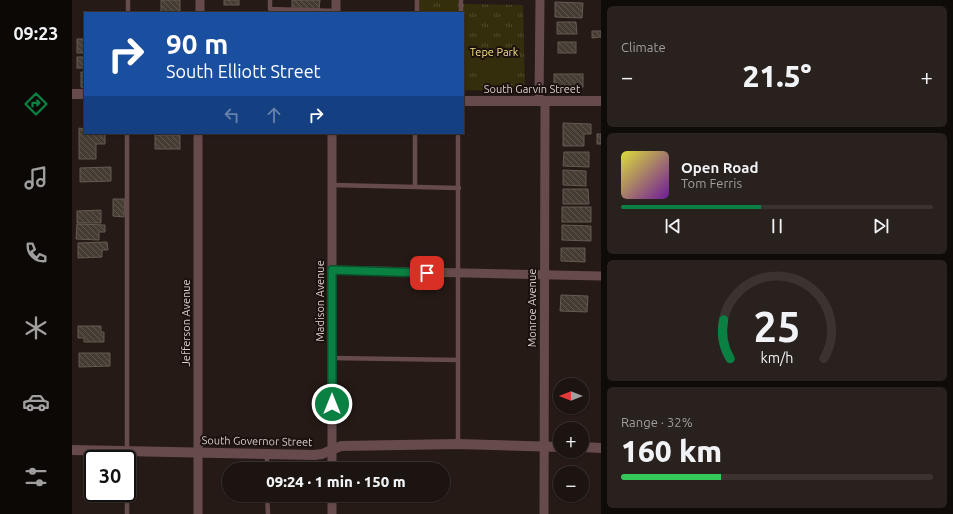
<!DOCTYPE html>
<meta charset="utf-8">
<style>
:root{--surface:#1c1410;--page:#29211e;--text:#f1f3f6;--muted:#a09e9f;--line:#3a3330;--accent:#0b8043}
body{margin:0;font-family:Ubuntu,sans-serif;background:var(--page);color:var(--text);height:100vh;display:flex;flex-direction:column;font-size:15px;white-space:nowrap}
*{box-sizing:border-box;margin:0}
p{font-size:13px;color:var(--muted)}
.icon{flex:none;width:22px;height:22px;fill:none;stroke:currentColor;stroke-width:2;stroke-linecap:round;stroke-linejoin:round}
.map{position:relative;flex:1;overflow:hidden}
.side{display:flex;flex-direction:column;gap:6px;padding:6px;background:#0f0b09;width:352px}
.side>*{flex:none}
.guide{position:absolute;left:12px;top:12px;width:380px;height:122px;border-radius:0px;box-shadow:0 1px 3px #0004,0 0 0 1px var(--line);background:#1a4fa0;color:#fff;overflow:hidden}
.needle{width:26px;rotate:270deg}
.tools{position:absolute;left:481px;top:378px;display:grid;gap:8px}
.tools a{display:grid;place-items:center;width:36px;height:36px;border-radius:50%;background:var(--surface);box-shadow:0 1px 3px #0004,0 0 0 1px var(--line);font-size:20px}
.speed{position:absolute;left:12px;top:450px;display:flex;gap:8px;font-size:20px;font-weight:700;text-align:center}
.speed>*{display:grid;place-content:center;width:52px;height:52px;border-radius:50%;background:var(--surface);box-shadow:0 1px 3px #0004,0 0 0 1px var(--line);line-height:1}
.speed .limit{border:2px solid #111;border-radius:6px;background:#fff;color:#111}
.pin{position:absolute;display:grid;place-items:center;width:34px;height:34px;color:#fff;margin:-17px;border-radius:8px;box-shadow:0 2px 6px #0006}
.me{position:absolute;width:44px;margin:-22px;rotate:0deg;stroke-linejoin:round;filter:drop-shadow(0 0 3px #0008)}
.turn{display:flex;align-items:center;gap:14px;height:84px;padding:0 16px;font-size:18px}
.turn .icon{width:52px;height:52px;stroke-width:2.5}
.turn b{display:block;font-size:28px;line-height:34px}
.lanes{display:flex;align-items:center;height:38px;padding:0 16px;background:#0003;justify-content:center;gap:20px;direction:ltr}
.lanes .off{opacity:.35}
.big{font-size:30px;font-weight:800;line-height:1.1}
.side .tile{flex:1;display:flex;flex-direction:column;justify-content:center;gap:6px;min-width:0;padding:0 14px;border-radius:6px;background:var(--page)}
.side .dial{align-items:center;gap:0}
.dial svg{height:104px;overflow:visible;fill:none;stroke:var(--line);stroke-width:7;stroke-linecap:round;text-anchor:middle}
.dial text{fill:var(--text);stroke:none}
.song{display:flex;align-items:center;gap:12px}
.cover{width:48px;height:48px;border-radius:6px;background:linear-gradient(135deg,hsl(60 70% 55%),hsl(280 70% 35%))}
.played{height:4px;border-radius:2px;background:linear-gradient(90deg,var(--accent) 45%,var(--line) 45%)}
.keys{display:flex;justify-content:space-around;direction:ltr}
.heat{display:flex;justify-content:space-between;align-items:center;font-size:22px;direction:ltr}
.charge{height:6px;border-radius:3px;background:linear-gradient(90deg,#34c759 32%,var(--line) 0)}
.trip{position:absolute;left:150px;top:462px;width:228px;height:40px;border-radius:20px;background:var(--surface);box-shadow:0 1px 3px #0004,0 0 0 1px var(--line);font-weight:800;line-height:40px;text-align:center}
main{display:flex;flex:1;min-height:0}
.menu{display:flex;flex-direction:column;width:72px;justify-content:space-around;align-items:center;background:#0b0806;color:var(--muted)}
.menu .icon{width:28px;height:28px}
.menu .current{color:var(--accent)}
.menu b{font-size:18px;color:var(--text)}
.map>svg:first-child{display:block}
.park{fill:url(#park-tufts)}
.garden{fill:#352e0c}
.building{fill:url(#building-back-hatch);stroke:#645b52}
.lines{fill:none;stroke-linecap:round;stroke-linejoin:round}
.service{stroke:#674a4c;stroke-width:4.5}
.minor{stroke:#674a4c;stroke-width:9}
.tertiary{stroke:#674a4c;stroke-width:10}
.route-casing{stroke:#07532c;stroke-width:10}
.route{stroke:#0b8043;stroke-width:7}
.labels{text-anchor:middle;stroke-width:4;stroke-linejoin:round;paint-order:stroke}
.park-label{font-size:11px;fill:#f5e081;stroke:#1b110d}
.street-label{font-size:11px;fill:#d8d0cd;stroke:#1b110d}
</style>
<main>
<nav class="menu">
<b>09:23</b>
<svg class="icon current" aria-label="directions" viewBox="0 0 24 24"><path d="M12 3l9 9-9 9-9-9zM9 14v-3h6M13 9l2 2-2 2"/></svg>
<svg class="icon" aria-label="music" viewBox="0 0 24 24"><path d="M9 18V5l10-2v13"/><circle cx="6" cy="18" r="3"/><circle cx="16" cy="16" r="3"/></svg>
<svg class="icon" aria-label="phone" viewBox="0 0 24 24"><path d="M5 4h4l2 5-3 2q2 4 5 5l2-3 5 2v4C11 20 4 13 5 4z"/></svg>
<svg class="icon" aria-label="climate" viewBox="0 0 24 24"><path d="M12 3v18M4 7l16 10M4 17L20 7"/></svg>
<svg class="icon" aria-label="car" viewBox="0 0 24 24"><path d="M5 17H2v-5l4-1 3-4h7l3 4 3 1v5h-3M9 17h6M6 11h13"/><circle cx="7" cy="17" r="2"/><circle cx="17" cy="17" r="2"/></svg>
<svg class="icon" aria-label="filters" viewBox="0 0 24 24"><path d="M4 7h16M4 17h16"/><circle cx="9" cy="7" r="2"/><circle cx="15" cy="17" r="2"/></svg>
</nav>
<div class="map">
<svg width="529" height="514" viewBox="0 0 529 514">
<defs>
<pattern id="park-tufts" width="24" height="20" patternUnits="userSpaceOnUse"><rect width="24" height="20" fill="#352e0c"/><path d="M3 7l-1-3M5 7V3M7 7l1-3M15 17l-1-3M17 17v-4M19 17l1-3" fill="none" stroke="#524b2e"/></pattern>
<pattern id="building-back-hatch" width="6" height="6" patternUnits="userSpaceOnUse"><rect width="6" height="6" fill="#453d34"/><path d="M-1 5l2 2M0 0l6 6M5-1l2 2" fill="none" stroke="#5f5850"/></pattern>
</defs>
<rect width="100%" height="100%" fill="#251a16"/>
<!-- park -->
<path class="park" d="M345 0H388V4L451 5 453 91 391 90V13H345Z"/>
<!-- garden -->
<path class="garden" d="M404 59 444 60V82L405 83Z"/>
<!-- building -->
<g class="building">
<rect x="89" y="0" width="19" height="13"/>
<rect x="152" y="0" width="15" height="5"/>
<path d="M220 0H248L247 9H220Z"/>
<path d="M483 2 511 3 510 18 483 17Z"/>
<path d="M485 22H504L505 34H485Z"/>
<path d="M520 31H529V37L520 38Z"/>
<rect x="5" y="39" width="8" height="14"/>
<rect x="486" y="42" width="18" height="11"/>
<rect x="5" y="57" width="8" height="11"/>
<path d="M9 72H13V88L9 87Z"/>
<rect x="482" y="74" width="29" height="13"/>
<path d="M491 123 519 124V134H512V146H491Z"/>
<path d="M7 128 13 129V133H33V144H24V159H7Z"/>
<rect x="525" y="134" width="4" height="10"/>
<rect x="83" y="135" width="25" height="14"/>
<path d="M492 152H517V167L491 166Z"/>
<path d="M39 167V181L8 182V168Z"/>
<path d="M491 170 514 171V186L491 185Z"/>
<path d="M491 189H516L517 204H491Z"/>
<path d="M41 199H53L52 217 41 216Z"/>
<rect x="490" y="207" width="29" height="15"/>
<path d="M29 210V223H5V211Z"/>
<path d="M5 224 33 225V232H27V240L4 239Z"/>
<path d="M490 225 519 226V241L490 240Z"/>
<path d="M35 242 36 250H30V257L6 258V243Z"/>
<path d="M489 248H513V262L489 261Z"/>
<path d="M489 295 516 296 515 312 488 311Z"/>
<path d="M6 326H29V332H32V342H12V338H6Z"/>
<path d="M7 353H38V366L7 367Z"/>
</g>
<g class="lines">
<!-- service -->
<g class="service">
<path d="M198 0V9L264 11"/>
<path d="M389 0V13"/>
<path d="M56 13V0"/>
<path d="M345 13V0"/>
<path d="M386 133V444"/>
<path d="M260 185 387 188"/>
<path d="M343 186V133"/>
<path d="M260 358 386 360"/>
<path d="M195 455V469"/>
<path d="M55 468V133"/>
<path d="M195 495 196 514"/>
<path d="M55 514V493"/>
</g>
<!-- minor -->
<g class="minor">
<path d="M128 13V0"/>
<path d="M264 13V0"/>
<path d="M467 101 468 0"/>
<path d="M260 270 529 276"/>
<path d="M260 469V133"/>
<path d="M260 495V514"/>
<path d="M126 514V133"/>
<path d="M472 514 473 101"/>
</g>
<!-- tertiary -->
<g class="tertiary">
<path d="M0 94H13"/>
<path d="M391 101H529"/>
<path d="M510 447 529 448"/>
<path d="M0 450 242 455 250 454 269 446 386 444 488 447"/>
</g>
</g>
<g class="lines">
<defs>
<path id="route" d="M260 404V270L355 273"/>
</defs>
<!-- route casing -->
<use href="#route" class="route-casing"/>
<!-- route -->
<use href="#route" class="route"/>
</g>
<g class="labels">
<!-- park labels -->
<g class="park-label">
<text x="422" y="56">Tepe Park</text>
</g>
<!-- street labels -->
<g class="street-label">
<text x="460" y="93">South Garvin Street</text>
<text transform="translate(248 301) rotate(-90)" y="4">Madison Avenue</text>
<text transform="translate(460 308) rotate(-90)" y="4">Monroe Avenue</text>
<text transform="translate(114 323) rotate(-90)" y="4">Jefferson Avenue</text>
<text transform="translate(185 441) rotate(1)" y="4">South Governor Street</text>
</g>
</g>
</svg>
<div class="tools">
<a><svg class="needle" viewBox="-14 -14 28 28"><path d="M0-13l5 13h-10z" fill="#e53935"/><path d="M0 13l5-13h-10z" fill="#a09e9f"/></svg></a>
<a>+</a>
<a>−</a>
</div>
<div class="speed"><div class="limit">30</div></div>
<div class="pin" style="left:355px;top:273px;background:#d93025"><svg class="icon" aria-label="arrive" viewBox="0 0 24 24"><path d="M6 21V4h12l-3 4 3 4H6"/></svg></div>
<svg class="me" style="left:260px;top:404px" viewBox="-20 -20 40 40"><circle r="17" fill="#0b8043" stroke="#fff" stroke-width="3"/><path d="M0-11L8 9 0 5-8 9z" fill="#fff"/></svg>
<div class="trip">09:24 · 1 min · 150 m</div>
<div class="guide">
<div class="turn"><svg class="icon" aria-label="right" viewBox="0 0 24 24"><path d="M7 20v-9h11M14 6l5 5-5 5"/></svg><div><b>90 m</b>South Elliott Street</div></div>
<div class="lanes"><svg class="icon off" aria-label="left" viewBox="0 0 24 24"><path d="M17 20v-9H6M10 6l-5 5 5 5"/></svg><svg class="icon off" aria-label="ahead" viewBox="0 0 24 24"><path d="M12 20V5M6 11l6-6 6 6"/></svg><svg class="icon" aria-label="right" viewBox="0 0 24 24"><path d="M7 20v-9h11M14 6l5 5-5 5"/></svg></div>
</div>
</div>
<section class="side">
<div class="tile"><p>Climate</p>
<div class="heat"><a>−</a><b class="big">21.5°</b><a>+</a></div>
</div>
<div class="tile">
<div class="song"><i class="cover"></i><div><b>Open Road</b><p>Tom Ferris</p></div></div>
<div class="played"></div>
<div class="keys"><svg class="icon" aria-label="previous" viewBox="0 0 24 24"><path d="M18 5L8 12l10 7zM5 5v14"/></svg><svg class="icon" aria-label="pause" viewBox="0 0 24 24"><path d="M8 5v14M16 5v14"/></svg><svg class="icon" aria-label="next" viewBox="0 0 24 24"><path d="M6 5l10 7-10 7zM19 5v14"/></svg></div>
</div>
<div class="tile dial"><svg viewBox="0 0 100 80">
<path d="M14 69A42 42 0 1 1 86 69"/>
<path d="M14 69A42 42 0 0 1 9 39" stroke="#0b8043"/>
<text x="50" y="56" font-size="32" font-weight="700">25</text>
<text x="50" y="72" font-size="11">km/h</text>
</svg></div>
<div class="tile"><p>Range · 32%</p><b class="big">160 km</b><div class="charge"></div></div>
</section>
</main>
